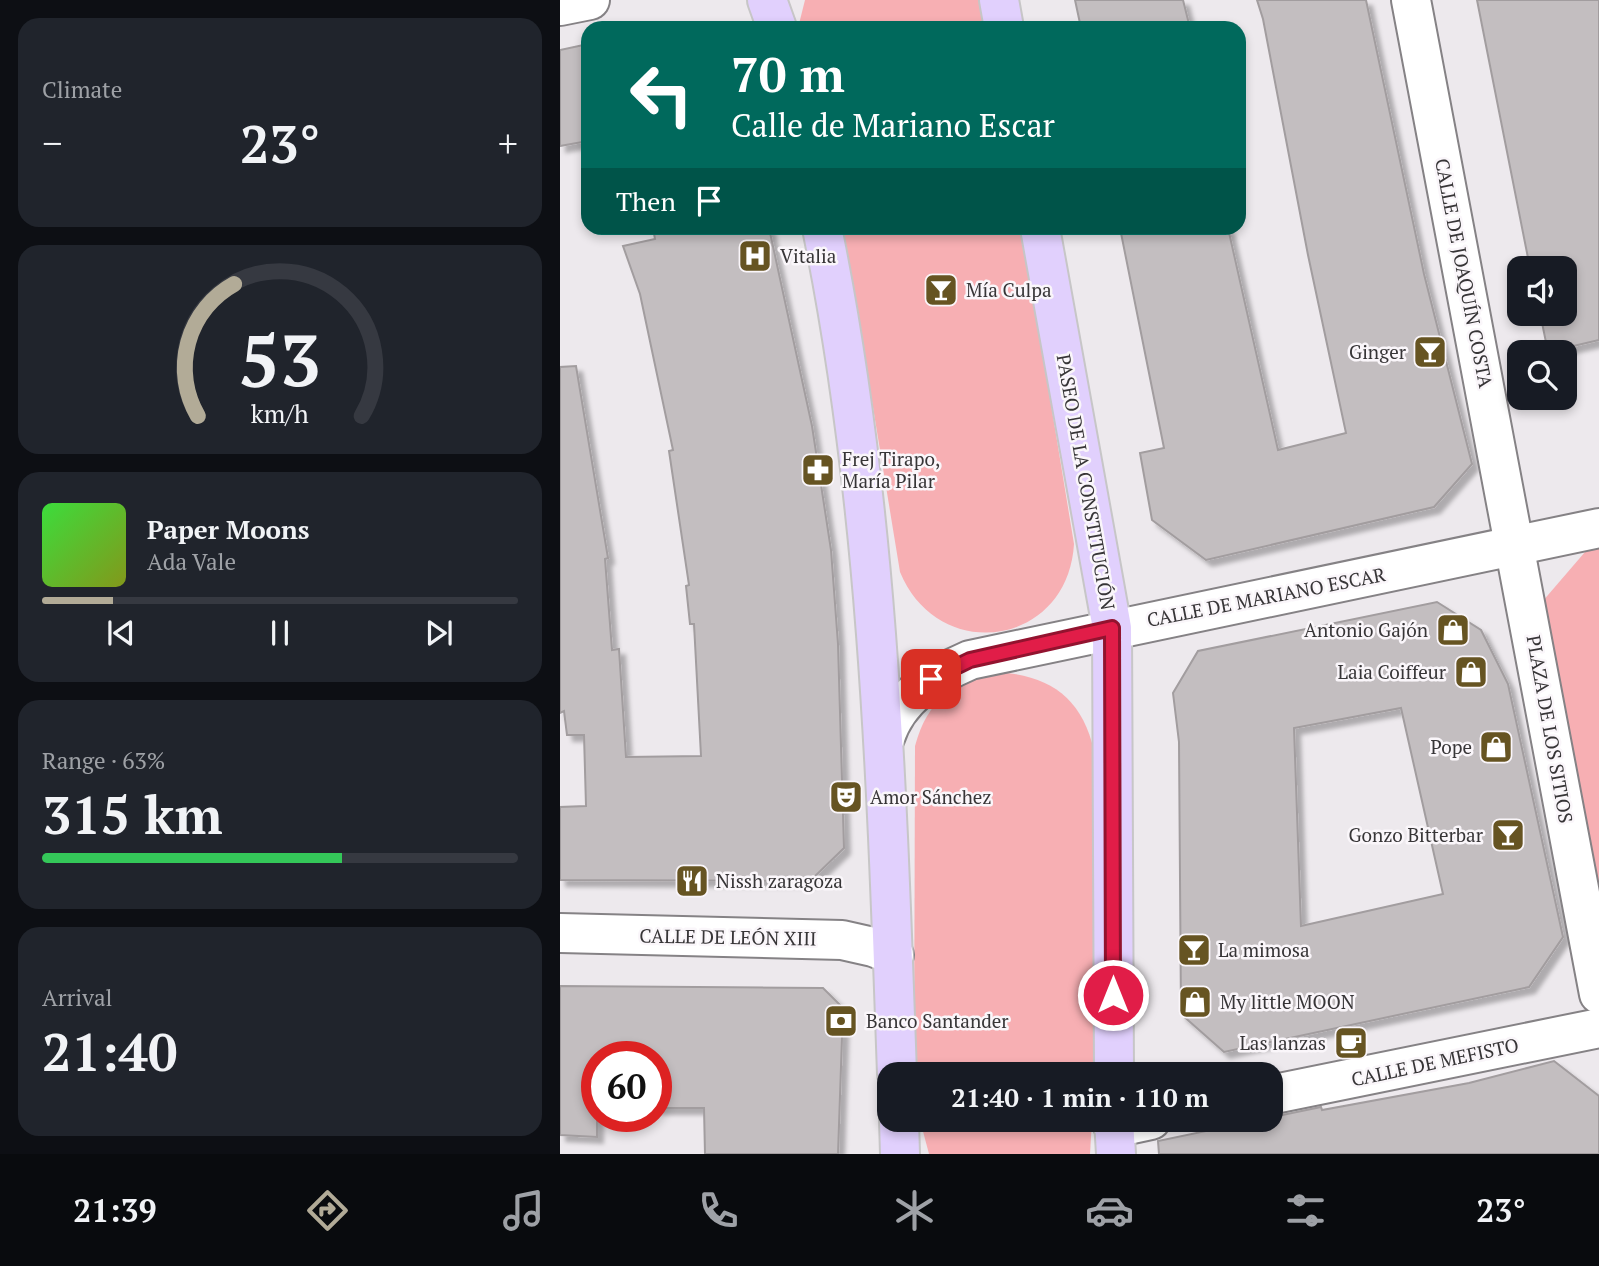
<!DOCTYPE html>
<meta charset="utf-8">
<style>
:root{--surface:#171b24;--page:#20242c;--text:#f1f3f6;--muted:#9ea1a6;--line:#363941;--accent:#b2ab97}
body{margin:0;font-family:"PT Serif",serif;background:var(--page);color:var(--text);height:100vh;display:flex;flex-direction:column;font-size:26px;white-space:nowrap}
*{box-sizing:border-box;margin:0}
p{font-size:23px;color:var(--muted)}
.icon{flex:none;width:38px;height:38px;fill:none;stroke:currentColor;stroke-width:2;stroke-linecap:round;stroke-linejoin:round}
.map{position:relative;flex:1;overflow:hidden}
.side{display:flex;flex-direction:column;gap:18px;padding:18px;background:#0d0f14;width:560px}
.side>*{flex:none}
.banner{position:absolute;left:21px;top:21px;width:665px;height:214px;border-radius:21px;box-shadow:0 4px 10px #0003;background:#00695c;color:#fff;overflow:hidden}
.tools{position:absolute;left:947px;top:256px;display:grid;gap:14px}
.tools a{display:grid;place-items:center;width:70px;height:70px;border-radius:14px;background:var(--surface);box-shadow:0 4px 10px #0003;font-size:35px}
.speed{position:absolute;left:21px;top:1041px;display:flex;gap:14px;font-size:35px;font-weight:700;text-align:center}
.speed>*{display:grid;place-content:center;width:91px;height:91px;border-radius:50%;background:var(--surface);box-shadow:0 4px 10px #0003;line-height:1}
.speed .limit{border:10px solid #d22;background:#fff;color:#111}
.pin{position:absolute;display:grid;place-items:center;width:60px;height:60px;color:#fff;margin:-30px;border-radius:14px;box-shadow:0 4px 10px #0006}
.me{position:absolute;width:77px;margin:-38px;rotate:0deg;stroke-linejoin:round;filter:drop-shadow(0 0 5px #0008)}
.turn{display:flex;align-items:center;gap:24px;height:147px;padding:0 35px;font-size:32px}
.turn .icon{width:91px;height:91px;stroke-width:2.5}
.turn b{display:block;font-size:49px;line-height:60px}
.then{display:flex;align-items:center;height:66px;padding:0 35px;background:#0003;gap:14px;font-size:26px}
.big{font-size:52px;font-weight:800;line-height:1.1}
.side .widget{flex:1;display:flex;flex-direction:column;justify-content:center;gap:10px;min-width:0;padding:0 24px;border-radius:21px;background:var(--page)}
.side .dial{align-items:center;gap:0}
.dial svg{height:182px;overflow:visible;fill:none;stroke:var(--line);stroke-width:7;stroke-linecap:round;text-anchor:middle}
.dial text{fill:var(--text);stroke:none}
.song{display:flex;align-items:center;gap:21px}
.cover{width:84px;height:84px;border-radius:10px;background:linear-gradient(135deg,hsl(120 70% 55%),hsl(70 70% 35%))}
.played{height:7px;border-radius:4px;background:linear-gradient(90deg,var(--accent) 15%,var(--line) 15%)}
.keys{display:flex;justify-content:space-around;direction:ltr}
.heat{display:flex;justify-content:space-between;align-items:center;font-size:38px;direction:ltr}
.charge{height:10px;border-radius:5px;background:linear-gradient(90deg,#34c759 63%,var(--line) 0)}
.trip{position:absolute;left:317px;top:1062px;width:406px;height:70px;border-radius:21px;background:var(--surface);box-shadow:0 4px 10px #0003;font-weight:800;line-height:70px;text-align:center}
.tabs{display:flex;height:112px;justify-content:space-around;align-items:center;background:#090b0e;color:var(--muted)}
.tabs .icon{width:49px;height:49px}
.tabs .current{color:var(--accent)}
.tabs b{font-size:32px;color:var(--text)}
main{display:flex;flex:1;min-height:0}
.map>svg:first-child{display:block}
.green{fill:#f7afb3}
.building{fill:#c3bec0;stroke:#a29d9f;stroke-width:2;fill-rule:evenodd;filter:url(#shadow)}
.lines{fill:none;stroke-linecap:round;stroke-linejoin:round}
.street-casing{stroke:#858285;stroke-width:42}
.primary-casing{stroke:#c7c6c7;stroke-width:42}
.street{stroke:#fff;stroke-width:38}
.primary{stroke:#e1d0fd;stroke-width:38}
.route-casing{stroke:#92132f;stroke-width:18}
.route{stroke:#e11d48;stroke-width:12}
.labels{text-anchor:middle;stroke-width:5;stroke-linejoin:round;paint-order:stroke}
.poi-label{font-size:19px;fill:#373537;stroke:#faf6fa;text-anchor:start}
.street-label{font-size:19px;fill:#373537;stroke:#faf6fa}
</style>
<main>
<section class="side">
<div class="widget"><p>Climate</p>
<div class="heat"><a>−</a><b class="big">23°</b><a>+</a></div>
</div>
<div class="widget dial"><svg viewBox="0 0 100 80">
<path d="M14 69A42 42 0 1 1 86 69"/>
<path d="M14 69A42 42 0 0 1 30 11" stroke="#b2ab97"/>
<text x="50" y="56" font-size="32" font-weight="700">53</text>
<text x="50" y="72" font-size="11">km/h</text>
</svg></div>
<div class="widget">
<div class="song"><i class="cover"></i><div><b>Paper Moons</b><p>Ada Vale</p></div></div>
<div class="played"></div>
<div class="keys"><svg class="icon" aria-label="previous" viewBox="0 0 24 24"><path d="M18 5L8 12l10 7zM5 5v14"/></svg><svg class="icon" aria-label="pause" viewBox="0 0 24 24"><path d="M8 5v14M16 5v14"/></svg><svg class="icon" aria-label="next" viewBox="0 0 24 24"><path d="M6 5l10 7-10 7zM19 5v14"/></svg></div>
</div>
<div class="widget"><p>Range · 63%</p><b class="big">315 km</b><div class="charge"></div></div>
<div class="widget"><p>Arrival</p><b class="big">21:40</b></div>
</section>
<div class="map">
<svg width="1039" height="1154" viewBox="0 0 1039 1154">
<defs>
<filter id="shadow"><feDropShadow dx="6" dy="6" stdDeviation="2" flood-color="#0004"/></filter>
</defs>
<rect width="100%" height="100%" fill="#ede9ed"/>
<!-- green -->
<g class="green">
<path d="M245 0H424L428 28H238Z"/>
<path d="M277 228H462L514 544C508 646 379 666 340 572L311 395Z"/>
<path d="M1039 547V907L982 602 1025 552Z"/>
<path d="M436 672C489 675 522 697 534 751L533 1074H354L355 746C368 699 391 685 436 672Z"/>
<path d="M360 1120H532L530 1154H369Z"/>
</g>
<!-- building -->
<g class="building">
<path d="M515 0H623L630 28H521Z"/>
<path d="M697 0H806L864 274 912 464 874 507 646 560 592 520 580 453 604 448 560 228H668L718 450 786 433 748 255 703 19Z"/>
<path d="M917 0H1039V340L988 352 980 313H1004V268H970Z"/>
<path d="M28 44V141L0 146V50Z"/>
<path d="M93 228H209L252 426 271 550 278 644 284 848 250 881 0 880V807L26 806 24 735H7L4 711 0 713V367L16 366 48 558 45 559 52 650 59 649 66 757 141 756 134 624H130L126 586 129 585 109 451 113 450 80 294 63 246 95 239Z"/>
<path d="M877 602 921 630 948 684 1003 937 969 987 664 1052 621 1014 619 742 613 693 638 651ZM841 708 883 894 741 926 734 728Z"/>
<path d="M0 986 263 988 283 1008 278 1154H145L144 1108H96V1057H37V1137L0 1135Z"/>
<path d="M994 1061 1039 1096V1154H599L598 1141 761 1107 762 1110 909 1083Z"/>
</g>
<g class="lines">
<defs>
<g id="street">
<path d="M851 0 1039 994"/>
<path d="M0 6 30 0"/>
<path d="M325 738C338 697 373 676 410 660L1039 528"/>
<path d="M0 933 282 940 313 947 334 955"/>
<path d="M710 1095 1039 1028"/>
<path d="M554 1128 591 1120"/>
</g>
<g id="primary">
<path d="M207 0 217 28"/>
<path d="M439 0 444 28"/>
<path d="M262 228C319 506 327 791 337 1074"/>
<path d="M480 228 552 628 554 1074"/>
<path d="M339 1120 340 1154"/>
<path d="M554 1120 556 1154"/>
</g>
</defs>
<!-- street casing -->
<use href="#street" class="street-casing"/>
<!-- primary casing -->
<use href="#primary" class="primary-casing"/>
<!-- street -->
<use href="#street" class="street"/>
<!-- primary -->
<use href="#primary" class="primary"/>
</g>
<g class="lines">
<defs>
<path id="route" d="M371 679 410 660 552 628 553 995"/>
</defs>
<!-- route casing -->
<use href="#route" class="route-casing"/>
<!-- route -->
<use href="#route" class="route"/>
</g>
<!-- icons -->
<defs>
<symbol id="hospital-square" viewBox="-11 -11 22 22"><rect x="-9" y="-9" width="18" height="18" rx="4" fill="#665422" stroke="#faf6fa"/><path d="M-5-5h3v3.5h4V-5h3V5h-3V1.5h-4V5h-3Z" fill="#fff"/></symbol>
<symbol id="bar-square" viewBox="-11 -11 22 22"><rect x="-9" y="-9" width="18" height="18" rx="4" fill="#665422" stroke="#faf6fa"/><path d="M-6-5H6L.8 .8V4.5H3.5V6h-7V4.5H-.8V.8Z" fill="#fff"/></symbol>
<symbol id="pharmacy-square" viewBox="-11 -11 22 22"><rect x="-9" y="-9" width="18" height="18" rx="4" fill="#665422" stroke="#faf6fa"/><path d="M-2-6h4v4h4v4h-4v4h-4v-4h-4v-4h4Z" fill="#fff"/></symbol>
<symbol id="shop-square" viewBox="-11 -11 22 22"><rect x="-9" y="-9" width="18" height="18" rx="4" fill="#665422" stroke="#faf6fa"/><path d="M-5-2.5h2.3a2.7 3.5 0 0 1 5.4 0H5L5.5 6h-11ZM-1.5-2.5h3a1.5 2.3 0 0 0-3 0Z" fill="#fff"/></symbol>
<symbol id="theatre-square" viewBox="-11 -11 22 22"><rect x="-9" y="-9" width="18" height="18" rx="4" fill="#665422" stroke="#faf6fa"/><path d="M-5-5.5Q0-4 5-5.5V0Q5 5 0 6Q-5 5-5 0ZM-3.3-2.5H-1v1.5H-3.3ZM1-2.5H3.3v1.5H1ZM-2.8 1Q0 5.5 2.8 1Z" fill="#fff"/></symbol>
<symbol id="restaurant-square" viewBox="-11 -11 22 22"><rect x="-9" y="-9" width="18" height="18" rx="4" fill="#665422" stroke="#faf6fa"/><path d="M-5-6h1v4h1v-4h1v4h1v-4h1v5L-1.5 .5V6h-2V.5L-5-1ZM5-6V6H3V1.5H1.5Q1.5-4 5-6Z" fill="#fff"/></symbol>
<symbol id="bank-square" viewBox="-11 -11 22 22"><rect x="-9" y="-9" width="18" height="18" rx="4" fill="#665422" stroke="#faf6fa"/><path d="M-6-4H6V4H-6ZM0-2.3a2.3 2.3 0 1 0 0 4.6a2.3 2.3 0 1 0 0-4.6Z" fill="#fff"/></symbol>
<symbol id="cafe-square" viewBox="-11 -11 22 22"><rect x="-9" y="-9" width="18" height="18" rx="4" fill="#665422" stroke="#faf6fa"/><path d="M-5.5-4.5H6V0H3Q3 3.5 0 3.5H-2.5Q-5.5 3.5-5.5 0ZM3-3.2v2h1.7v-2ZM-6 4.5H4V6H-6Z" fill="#fff"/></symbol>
</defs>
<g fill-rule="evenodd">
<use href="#hospital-square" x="176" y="237" width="38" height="38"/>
<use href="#bar-square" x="362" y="271" width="38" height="38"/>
<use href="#bar-square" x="851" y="333" width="38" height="38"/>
<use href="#pharmacy-square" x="239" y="451" width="38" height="38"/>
<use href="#shop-square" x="874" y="611" width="38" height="38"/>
<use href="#shop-square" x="892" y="653" width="38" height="38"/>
<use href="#shop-square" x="917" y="728" width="38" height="38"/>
<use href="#theatre-square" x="267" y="778" width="38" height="38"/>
<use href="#bar-square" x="929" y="816" width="38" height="38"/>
<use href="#restaurant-square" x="113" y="862" width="38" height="38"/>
<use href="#bar-square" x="615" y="931" width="38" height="38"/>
<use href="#shop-square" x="616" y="983" width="38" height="38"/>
<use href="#bank-square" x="262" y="1002" width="38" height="38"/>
<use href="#cafe-square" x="772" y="1024" width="38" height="38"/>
</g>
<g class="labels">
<!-- poi labels -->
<g class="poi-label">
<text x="220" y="263">Vitalia</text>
<text x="406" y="297">Mía Culpa</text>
<text x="846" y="359" text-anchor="end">Ginger</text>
<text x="282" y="466">Frej Tirapo,<tspan x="282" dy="22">María Pilar</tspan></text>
<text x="868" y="637" text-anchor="end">Antonio Gajón</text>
<text x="886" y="679" text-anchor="end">Laia Coiffeur</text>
<text x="912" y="754" text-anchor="end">Pope</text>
<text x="310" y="804">Amor Sánchez</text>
<text x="923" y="842" text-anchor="end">Gonzo Bitterbar</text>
<text x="156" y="888">Nissh zaragoza</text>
<text x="658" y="957">La mimosa</text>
<text x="660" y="1009">My little MOON</text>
<text x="306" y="1028">Banco Santander</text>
<text x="766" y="1050" text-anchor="end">Las lanzas</text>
</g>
<!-- street labels -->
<g class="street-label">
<text transform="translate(904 273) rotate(79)" y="7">CALLE DE JOAQUÍN COSTA</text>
<text transform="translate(526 482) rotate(80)" y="7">PASEO DE LA CONSTITUCIÓN</text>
<text transform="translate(706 597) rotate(-11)" y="7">CALLE DE MARIANO ESCAR</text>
<text transform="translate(990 729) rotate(80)" y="7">PLAZA DE LOS SITIOS</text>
<text transform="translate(168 937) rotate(1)" y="7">CALLE DE LEÓN XIII</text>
<text transform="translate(875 1062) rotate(-12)" y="7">CALLE DE MEFISTO</text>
</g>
</g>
</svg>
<div class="tools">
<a><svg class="icon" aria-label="sound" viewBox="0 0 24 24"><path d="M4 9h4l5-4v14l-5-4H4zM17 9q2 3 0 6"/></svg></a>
<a><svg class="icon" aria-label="search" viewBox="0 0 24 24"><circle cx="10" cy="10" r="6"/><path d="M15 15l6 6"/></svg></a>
</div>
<div class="speed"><div class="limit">60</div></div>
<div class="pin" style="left:371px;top:679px;background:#d93025"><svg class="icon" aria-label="arrive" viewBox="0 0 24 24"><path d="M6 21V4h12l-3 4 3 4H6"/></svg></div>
<svg class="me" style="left:553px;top:995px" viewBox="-20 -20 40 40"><circle r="17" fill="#e11d48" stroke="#fff" stroke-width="3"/><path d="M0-11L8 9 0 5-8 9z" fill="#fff"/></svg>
<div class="trip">21:40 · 1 min · 110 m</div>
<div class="banner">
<div class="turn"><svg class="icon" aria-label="left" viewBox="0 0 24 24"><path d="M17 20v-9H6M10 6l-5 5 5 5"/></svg><div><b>70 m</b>Calle de Mariano Escar</div></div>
<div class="then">Then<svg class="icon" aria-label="arrive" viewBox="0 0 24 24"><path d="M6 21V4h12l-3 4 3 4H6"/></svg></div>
</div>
</div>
</main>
<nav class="tabs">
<b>21:39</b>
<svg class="icon current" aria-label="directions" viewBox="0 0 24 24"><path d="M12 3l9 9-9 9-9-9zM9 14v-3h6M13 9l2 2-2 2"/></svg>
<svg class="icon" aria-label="music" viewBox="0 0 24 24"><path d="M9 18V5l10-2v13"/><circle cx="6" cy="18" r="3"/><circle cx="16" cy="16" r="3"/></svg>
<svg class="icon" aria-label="phone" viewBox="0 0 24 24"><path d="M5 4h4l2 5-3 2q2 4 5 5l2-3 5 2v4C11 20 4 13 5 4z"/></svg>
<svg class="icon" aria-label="climate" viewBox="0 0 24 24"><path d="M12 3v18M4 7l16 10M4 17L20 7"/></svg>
<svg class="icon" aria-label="car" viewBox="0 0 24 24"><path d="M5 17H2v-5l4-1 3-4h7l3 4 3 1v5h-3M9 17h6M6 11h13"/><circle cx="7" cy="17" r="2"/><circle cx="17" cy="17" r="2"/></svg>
<svg class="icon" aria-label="filters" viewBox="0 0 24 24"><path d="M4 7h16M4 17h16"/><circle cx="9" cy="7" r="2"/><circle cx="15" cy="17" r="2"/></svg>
<b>23°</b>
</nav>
